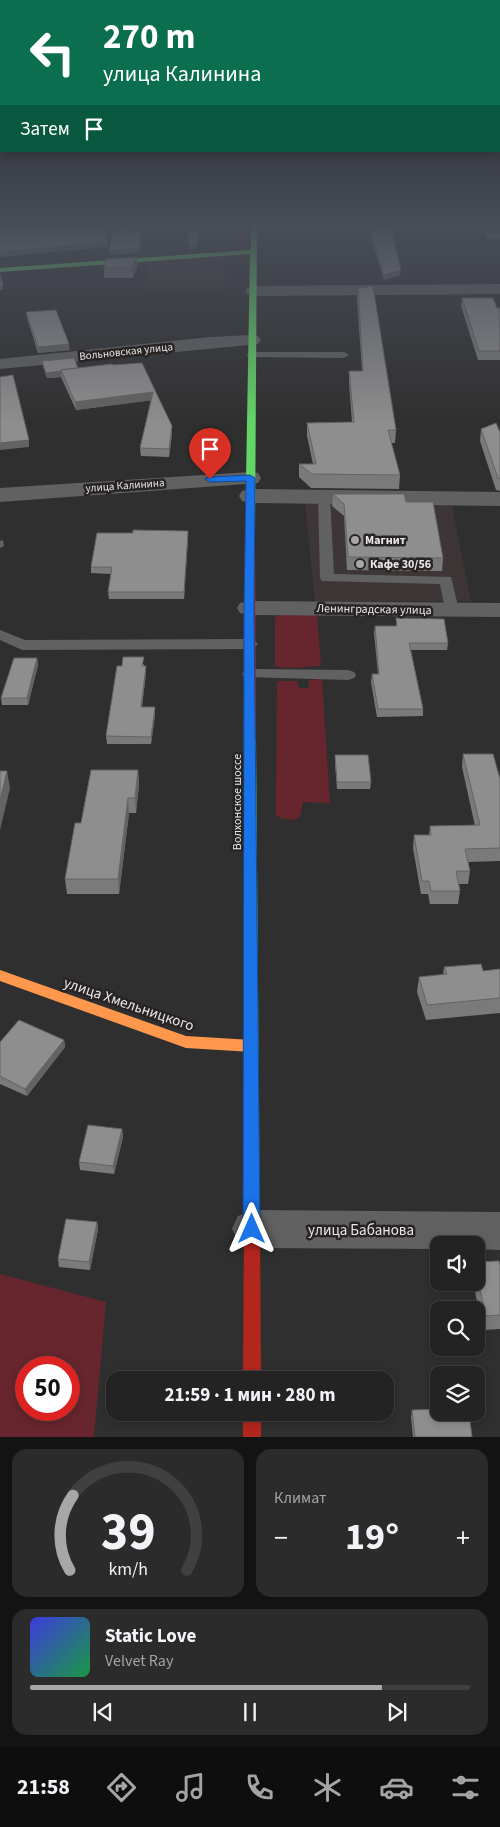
<!DOCTYPE html>
<html lang="ru">
<meta charset="utf-8">
<style>
:root{--surface:#242323;--page:#2c2b2b;--text:#f1f3f6;--muted:#a3a4a6;--line:#414041;--accent:#a8a6a6}
body{margin:0;font-family:"Source Sans 3",sans-serif;background:var(--page);color:var(--text);height:100vh;display:flex;flex-direction:column;font-size:19px;white-space:nowrap}
*{box-sizing:border-box;margin:0}
p{font-size:16px;color:var(--muted)}
.icon{flex:none;width:28px;height:28px;fill:none;stroke:currentColor;stroke-width:2;stroke-linecap:round;stroke-linejoin:round}
.map{position:relative;height:1437px;overflow:hidden}
.drawer{display:flex;flex-direction:column;gap:12px;padding:12px;background:#141313;flex:1}
.drawer>*{flex:none}
.guide{position:absolute;left:0px;top:0px;width:500px;height:152px;box-shadow:0 2px 8px #0003,0 0 0 1px var(--line);background:#0b6e4f;color:#fff;overflow:hidden}
.controls{position:absolute;left:430px;top:1236px;display:grid;gap:10px}
.controls a{display:grid;place-items:center;width:55px;height:55px;border-radius:10px;background:var(--surface);box-shadow:0 2px 8px #0003,0 0 0 1px var(--line);font-size:25px}
.speed{position:absolute;left:15px;top:1356px;display:flex;gap:10px;font-size:25px;font-weight:700;text-align:center}
.speed>*{display:grid;place-content:center;width:65px;height:65px;border-radius:50%;background:var(--surface);box-shadow:0 2px 8px #0003,0 0 0 1px var(--line);line-height:1}
.speed .limit{border:8px solid #d22;background:#fff;color:#111}
.pin{position:absolute;display:grid;place-items:center;width:42px;height:42px;color:#fff;margin:-51px -21px;border-radius:50% 50% 50% 0;rotate:-45deg;box-shadow:0 0 5px #0007}
.pin .icon{rotate:45deg}
.me{position:absolute;width:55px;margin:-28px;rotate:0deg;stroke-linejoin:round;filter:drop-shadow(0 0 4px #0008)}
.turn{display:flex;align-items:center;gap:18px;height:105px;padding:0 20px;font-size:22px}
.turn .icon{width:65px;height:65px;stroke-width:2.5}
.turn b{display:block;font-size:35px;line-height:42px}
.then{display:flex;align-items:center;height:48px;padding:0 20px;background:#0003;gap:10px;font-size:19px}
.big{font-size:38px;font-weight:700;line-height:1.1}
.drawer .card{flex:1;display:flex;flex-direction:column;justify-content:center;gap:8px;min-width:0;padding:0 18px;border-radius:15px;background:var(--page)}
.drawer .dial{align-items:center;gap:0}
.dial svg{height:130px;overflow:visible;fill:none;stroke:var(--line);stroke-width:7;stroke-linecap:round;text-anchor:middle}
.dial text{fill:var(--text);stroke:none}
.song{display:flex;align-items:center;gap:15px}
.cover{width:60px;height:60px;border-radius:8px;background:linear-gradient(135deg,hsl(240 70% 55%),hsl(140 70% 35%))}
.played{height:5px;border-radius:2px;background:linear-gradient(90deg,var(--accent) 80%,var(--line) 80%)}
.keys{display:flex;justify-content:space-around;direction:ltr}
.heat{display:flex;justify-content:space-between;align-items:center;font-size:28px;direction:ltr}
.drawer .tiles{flex:1;display:grid;gap:12px;grid-template-columns:1fr 1fr}
.card:last-child{grid-column:span 2}
.trip{position:absolute;left:106px;top:1371px;width:288px;height:50px;border-radius:15px;background:var(--surface);box-shadow:0 2px 8px #0003,0 0 0 1px var(--line);font-weight:700;line-height:50px;text-align:center}
.menu{display:flex;height:80px;justify-content:space-around;align-items:center;background:#0e0e0e;color:var(--muted)}
.menu .icon{width:35px;height:35px}
.menu .current{color:var(--accent)}
.menu b{font-size:22px;color:var(--text)}
.map>svg:first-child{display:block}
.built{fill:#3e3636}
.green{fill:#67252d;fill-rule:evenodd}
.lines{fill:none;stroke-linecap:round;stroke-linejoin:round}
.lane{fill:#616161;fill-rule:evenodd}
.street{fill:#616161;fill-rule:evenodd}
.fast{fill:#63d668;fill-rule:evenodd}
.slow{fill:#ff974d;fill-rule:evenodd}
.jam{fill:#b3261e;fill-rule:evenodd}
.wall{fill:#7b7a7a}
.shaded-wall{fill:#646363}
.building{fill:#8f8e8e;stroke:#646363}
.route{fill:#1a73e8;stroke:#114b97}
.poi-dot{fill:#a8a6a6;stroke:#282424;stroke-width:2}
.labels{text-anchor:middle;stroke-width:5;stroke-linejoin:round;paint-order:stroke}
.far-street-label{font-size:11px;fill:#e8e6e6;stroke:#282424}
.poi-label{font-size:12px;font-weight:bold;fill:#e8e6e6;stroke:#282424;text-anchor:start}
.street-label{font-size:12px;fill:#e8e6e6;stroke:#282424}
.near-street-label{font-size:15px;fill:#e8e6e6;stroke:#282424}
</style>
<div class="map">
<svg width="500" height="1437" viewBox="0 0 500 1437">
<rect width="100%" height="100%" fill="#302f2f"/>
<!-- built -->
<g class="built">
<path d="M226 256 225 290H144L149 259Z"/>
<path d="M305 501H451L471 601 315 602Z"/>
</g>
<!-- green -->
<g class="green">
<path d="M283 613 317 614 321 666C311 666 283 670 275 666V617Z"/>
<path d="M322 679 330 803 303 802 300 816 295 820 280 818 276 814 277 681H297L299 688H309L308 680Z"/>
<path d="M0 1274 106 1302 94 1437H0ZM26 1368H69V1410H26Z"/>
</g>
<g class="lines">
<!-- lane -->
<g class="lane">
<path d="M254 227H483L487 230 483 233 251 232V228Z"/>
<path d="M252 352H344L349 355 344 358 248 357 247 355 248 353Z"/>
<path d="M324 493 330 497 334 574 451 577 459 610 457 613H447L445 610 440 584 322 581 320 578 318 497Z"/>
<path d="M0 630 25 640 250 639 255 641 258 644 255 647 250 649 22 650 0 640Z"/>
<path d="M250 669 348 670 354 672 356 675 354 678 348 680 244 677 242 674 244 671Z"/>
</g>
<!-- street -->
<g class="street">
<path d="M500 284V294L253 296 247 294 245 291 247 288 253 286Z"/>
<path d="M252 335 258 336 261 340 258 344 0 369V359L210 337Z"/>
<path d="M250 472 258 473 261 478 258 483 0 502V488Z"/>
<path d="M250 489 500 492V506L250 503 242 501 239 496 242 491Z"/>
<path d="M249 601 500 603V617L249 615 240 613 237 608 240 603Z"/>
<path d="M252 1210 500 1212V1250L476 1249V1245H439V1249L252 1248 238 1242 232 1229 238 1216Z"/>
</g>
<!-- fast -->
<g class="fast">
<path d="M251 224H257L255 535 250 538 245 535 250 254 0 272V268L251 250Z"/>
<path d="M250 736 256 740 260 1226 258 1231 252 1234 246 1231 244 1226V740Z"/>
</g>
<!-- slow -->
<path class="slow" d="M0 970 186 1036 252 1040 257 1042 259 1046 257 1050 252 1052 186 1048 0 981Z"/>
<!-- jam -->
<g class="jam">
<path d="M250 532 255 535 256 740 250 744 244 740 245 535Z"/>
<path d="M252 1218 258 1221 260 1226 261 1380H243L244 1226 246 1221Z"/>
<rect x="243" y="1412" width="18" height="25"/>
</g>
</g>
<!-- wall -->
<g class="wall">
<path d="M366 224H388V225Z"/>
<path d="M481 224H500V239H487L485 234 486 228Z"/>
<path d="M370 229 400 275 384 280 370 234Z"/>
<path d="M137 257V267L133 278H104V268Z"/>
<path d="M358 288 396 430 395 443H391L400 475 399 489 311 488 299 477V464H313L307 436V423L352 422 349 383V371H362L357 299Z"/>
<path d="M462 298 497 308H500V360H478L461 306Z"/>
<path d="M26 312 70 350 38 353 27 318Z"/>
<path d="M42 361 78 368 142 363 172 426V434L169 457 141 456 140 448 151 400 76 410 61 377 47 378 43 367Z"/>
<path d="M481 429 500 432V491L496 490 480 441Z"/>
<path d="M333 494 406 502 443 558 442 571 347 570 344 516 332 506Z"/>
<path d="M188 538 184 599H109L108 592 111 574 91 573V567Z"/>
<path d="M396 618 448 643 447 650H411L423 709V716L377 717 371 682 372 674H378L374 633 375 626H396Z"/>
<path d="M37 658 38 665 28 705H2L1 698Z"/>
<path d="M144 664V666L146 673 142 707H155V715L151 744H107L106 736 122 666Z"/>
<path d="M463 754 500 779V861L468 862 470 871 468 884H459L460 891 458 904H430L428 894H421L413 848 414 835H429L430 826H475L462 767Z"/>
<path d="M335 755 371 782 370 789H337L335 763Z"/>
<path d="M138 770 139 785 136 813H129L119 894H67L65 879 81 823Z"/>
<path d="M444 967 483 971 500 969V1013L426 1020 417 992 419 977 443 975Z"/>
<path d="M64 1040 65 1047 27 1096 0 1084V1042Z"/>
<path d="M122 1129 123 1137 114 1174 80 1170 79 1162Z"/>
<path d="M97 1222 98 1229 90 1270 59 1267 58 1259Z"/>
<path d="M476 1262 500 1265V1329L483 1330 473 1282H476Z"/>
<path d="M412 1410 472 1437H413L411 1417Z"/>
</g>
<!-- shaded-wall -->
<g class="shaded-wall">
<path d="M199 224H200L196 249H189V244Z"/>
<path d="M141 230 142 235 139 253 110 255 109 250Z"/>
<path d="M108 242V247L0 257V252Z"/>
<path d="M137 257V267L133 278 132 268Z"/>
<path d="M401 270 400 275 384 280V275Z"/>
<rect x="0" y="285" width="3" height="5"/>
<path d="M69 344 70 350 38 353V347Z"/>
<path d="M61 371V377L47 378 46 373Z"/>
<path d="M153 392 154 400 76 410 75 402Z"/>
<path d="M172 426V434L169 457V449Z"/>
<path d="M29 440V447L0 450V443Z"/>
<path d="M188 531V538L184 599V592Z"/>
<path d="M3 540 4 546 0 548V541Z"/>
<path d="M37 658 38 665 28 705 27 698Z"/>
<path d="M146 666V673L141 714V707Z"/>
<path d="M155 707V715L151 744V737Z"/>
<path d="M138 770 139 785 136 813 135 798Z"/>
<path d="M7 771 10 788 0 830V801Z"/>
<path d="M128 798 129 813 119 894 118 879Z"/>
<path d="M64 1040 65 1047 27 1096 25 1089Z"/>
<path d="M122 1129 123 1137 114 1174 113 1166Z"/>
<path d="M97 1222 98 1229 90 1270 89 1262Z"/>
</g>
<!-- building -->
<g class="building">
<path d="M0 224H103L108 242 0 252Z"/>
<path d="M132 224 134 230H141L139 248 109 250 115 225Z"/>
<path d="M186 224H199L196 244H189Z"/>
<path d="M488 224H500V232H488L486 226Z"/>
<path d="M370 229H391L401 270 384 275Z"/>
<path d="M137 257 132 268H104L106 259Z"/>
<path d="M0 274 3 285H0Z"/>
<path d="M373 286 396 430H388L400 475 312 474 299 464H316L307 423 354 422 349 371H363L358 288Z"/>
<path d="M462 298H493L497 308H500V351H479Z"/>
<path d="M56 310 69 344 38 347 26 312Z"/>
<path d="M74 358 78 368 61 370V371L46 373 42 361Z"/>
<path d="M142 363 172 426 169 449 140 448 153 392 75 402 61 370 112 364 113 365Z"/>
<path d="M13 375 29 440 0 443V377Z"/>
<path d="M496 423 500 432V479L498 478 481 429Z"/>
<path d="M333 494H404L406 502H433L443 558 348 557 344 504Z"/>
<path d="M133 530 188 531 184 592H108L112 567H91L97 533H133Z"/>
<path d="M396 618 444 619 448 643H409L423 709H378L372 674H379L375 626H397Z"/>
<path d="M123 657H144L142 666H146L141 707H155L151 737 106 736 117 666H122Z"/>
<path d="M14 658H37L27 698H1Z"/>
<path d="M463 754H493L500 779V848L465 849 470 871H456L460 891H431L429 881H422L414 835H431L430 826 480 825Z"/>
<path d="M335 755H368L371 782H337Z"/>
<path d="M91 770H138L135 798H128L118 879H65L75 823H81Z"/>
<path d="M0 771H7L0 801Z"/>
<path d="M481 964 483 971 500 969V998L427 1005 419 977 447 974 444 967Z"/>
<path d="M19 1020 64 1040 25 1089 0 1076V1042Z"/>
<path d="M88 1125 122 1129 113 1166 79 1162Z"/>
<path d="M66 1219 97 1222 89 1262 58 1259Z"/>
<path d="M499 1261 500 1265V1315L486 1316 476 1272V1262Z"/>
<path d="M439 1409V1412H469L472 1437H415L412 1410Z"/>
</g>
<!-- sky -->
<linearGradient id="sky" x2="0" y2="1"><stop stop-color="#1a1a1a"/><stop offset="0.53" stop-color="#484d58"/><stop offset="1" stop-color="#484d58" stop-opacity="0"/></linearGradient>
<rect width="500" height="425" fill="url(#sky)"/>
<!-- route -->
<path class="route" d="M250 475 255 478 254 608 260 1229 258 1234 252 1237 246 1234 243 1229 244 608 246 481 210 482 205 479 210 477Z"/>
<!-- markers -->
<g class="poi-dot">
<circle cx="355" cy="540" r="5"/>
<circle cx="360" cy="564" r="5"/>
</g>
<g class="labels">
<!-- far-street labels -->
<g class="far-street-label">
<text transform="translate(126 351) rotate(-6)" y="4">Вольновская улица</text>
<text transform="translate(125 485) rotate(-4)" y="4">улица Калинина</text>
</g>
<!-- poi labels -->
<g class="poi-label">
<text x="365" y="544">Магнит</text>
<text x="370" y="568">Кафе 30/56</text>
</g>
<!-- street labels -->
<g class="street-label">
<text transform="translate(374 609) rotate(1)" y="4">Ленинградская улица</text>
<text transform="translate(237 802) rotate(-90)" y="4">Волхонское шоссе</text>
</g>
<!-- near-street labels -->
<g class="near-street-label">
<text transform="translate(129 1004) rotate(19)" y="5">улица Хмельницкого</text>
<text x="361" y="1235">улица Бабанова</text>
</g>
</g>
</svg>
<div class="controls">
<a><svg class="icon" aria-label="sound" viewBox="0 0 24 24"><path d="M4 9h4l5-4v14l-5-4H4zM17 9q2 3 0 6"/></svg></a>
<a><svg class="icon" aria-label="search" viewBox="0 0 24 24"><circle cx="10" cy="10" r="6"/><path d="M15 15l6 6"/></svg></a>
<a><svg class="icon" aria-label="layers" viewBox="0 0 24 24"><path d="M12 4l9 5-9 5-9-5zM3 14l9 5 9-5"/></svg></a>
</div>
<div class="speed"><div class="limit">50</div></div>
<div class="pin" style="left:210px;top:479px;background:#d93025"><svg class="icon" aria-label="arrive" viewBox="0 0 24 24"><path d="M6 21V4h12l-3 4 3 4H6"/></svg></div>
<svg class="me" style="left:252px;top:1229px" viewBox="-20 -20 40 40"><path d="M0-17L14 15 0 8-14 15z" fill="#1a73e8" stroke="#fff" stroke-width="4"/></svg>
<div class="trip">21:59 · 1 мин · 280 m</div>
<div class="guide">
<div class="turn"><svg class="icon" aria-label="left" viewBox="0 0 24 24"><path d="M17 20v-9H6M10 6l-5 5 5 5"/></svg><div><b>270 m</b>улица Калинина</div></div>
<div class="then">Затем<svg class="icon" aria-label="arrive" viewBox="0 0 24 24"><path d="M6 21V4h12l-3 4 3 4H6"/></svg></div>
</div>
</div>
<section class="drawer">
<div class="tiles">
<div class="card dial"><svg viewBox="0 0 100 80">
<path d="M14 69A42 42 0 1 1 86 69"/>
<path d="M14 69A42 42 0 0 1 16 23" stroke="#a8a6a6"/>
<text x="50" y="56" font-size="32" font-weight="700">39</text>
<text x="50" y="72" font-size="11">km/h</text>
</svg></div>
<div class="card"><p>Климат</p>
<div class="heat"><a>−</a><b class="big">19°</b><a>+</a></div>
</div>
<div class="card">
<div class="song"><i class="cover"></i><div><b>Static Love</b><p>Velvet Ray</p></div></div>
<div class="played"></div>
<div class="keys"><svg class="icon" aria-label="previous" viewBox="0 0 24 24"><path d="M18 5L8 12l10 7zM5 5v14"/></svg><svg class="icon" aria-label="pause" viewBox="0 0 24 24"><path d="M8 5v14M16 5v14"/></svg><svg class="icon" aria-label="next" viewBox="0 0 24 24"><path d="M6 5l10 7-10 7zM19 5v14"/></svg></div>
</div>
</div>
</section>
<nav class="menu">
<b>21:58</b>
<svg class="icon current" aria-label="directions" viewBox="0 0 24 24"><path d="M12 3l9 9-9 9-9-9zM9 14v-3h6M13 9l2 2-2 2"/></svg>
<svg class="icon" aria-label="music" viewBox="0 0 24 24"><path d="M9 18V5l10-2v13"/><circle cx="6" cy="18" r="3"/><circle cx="16" cy="16" r="3"/></svg>
<svg class="icon" aria-label="phone" viewBox="0 0 24 24"><path d="M5 4h4l2 5-3 2q2 4 5 5l2-3 5 2v4C11 20 4 13 5 4z"/></svg>
<svg class="icon" aria-label="climate" viewBox="0 0 24 24"><path d="M12 3v18M4 7l16 10M4 17L20 7"/></svg>
<svg class="icon" aria-label="car" viewBox="0 0 24 24"><path d="M5 17H2v-5l4-1 3-4h7l3 4 3 1v5h-3M9 17h6M6 11h13"/><circle cx="7" cy="17" r="2"/><circle cx="17" cy="17" r="2"/></svg>
<svg class="icon" aria-label="filters" viewBox="0 0 24 24"><path d="M4 7h16M4 17h16"/><circle cx="9" cy="7" r="2"/><circle cx="15" cy="17" r="2"/></svg>
</nav>
